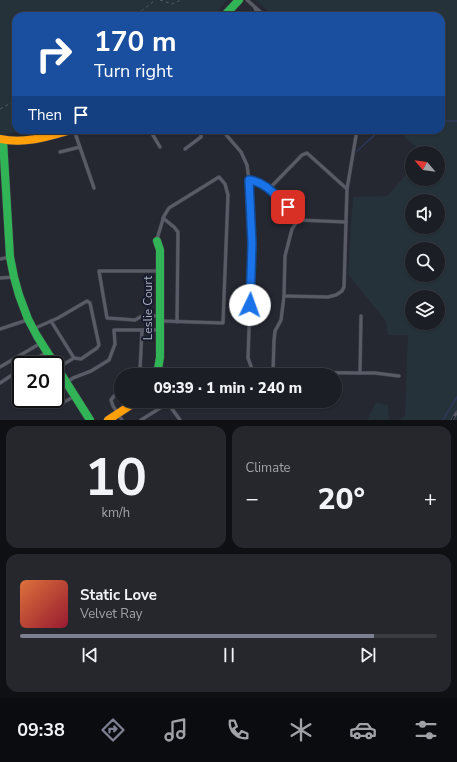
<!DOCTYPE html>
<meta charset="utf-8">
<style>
:root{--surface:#1c1e25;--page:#25272d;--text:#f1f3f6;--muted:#a0a2a7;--line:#3a3c42;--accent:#7d8091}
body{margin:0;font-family:"Nunito Sans",sans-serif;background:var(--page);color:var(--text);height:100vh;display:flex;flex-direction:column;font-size:15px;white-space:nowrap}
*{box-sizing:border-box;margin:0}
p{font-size:13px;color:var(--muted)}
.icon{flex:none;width:22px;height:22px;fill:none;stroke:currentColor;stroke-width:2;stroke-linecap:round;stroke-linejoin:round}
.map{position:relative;height:420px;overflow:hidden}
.sheet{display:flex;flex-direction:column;gap:6px;padding:6px;background:#0f1014;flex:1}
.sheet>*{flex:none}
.top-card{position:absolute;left:12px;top:12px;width:433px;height:122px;border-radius:12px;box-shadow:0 1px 3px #0004,0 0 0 1px var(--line);background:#1a4fa0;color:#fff;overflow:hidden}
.needle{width:26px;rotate:298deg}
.fabs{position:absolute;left:405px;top:146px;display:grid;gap:8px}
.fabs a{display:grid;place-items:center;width:40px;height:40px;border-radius:50%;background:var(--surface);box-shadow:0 1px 3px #0004,0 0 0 1px var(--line);font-size:20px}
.speed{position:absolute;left:12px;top:356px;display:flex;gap:8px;font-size:20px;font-weight:700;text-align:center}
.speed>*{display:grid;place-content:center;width:52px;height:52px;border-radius:50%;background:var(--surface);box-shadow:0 1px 3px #0004,0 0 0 1px var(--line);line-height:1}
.speed .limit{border:2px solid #111;border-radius:6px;background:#fff;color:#111}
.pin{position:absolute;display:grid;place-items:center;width:34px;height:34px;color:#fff;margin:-17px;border-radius:8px;box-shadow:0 2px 6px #0006}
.me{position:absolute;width:44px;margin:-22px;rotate:3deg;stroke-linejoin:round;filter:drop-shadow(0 0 3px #0008)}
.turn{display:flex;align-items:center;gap:14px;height:84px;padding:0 16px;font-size:18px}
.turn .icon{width:52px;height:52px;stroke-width:2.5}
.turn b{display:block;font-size:28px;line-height:34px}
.then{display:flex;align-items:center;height:38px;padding:0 16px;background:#0003;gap:8px;font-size:15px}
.big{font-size:30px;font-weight:800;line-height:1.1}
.sheet .card{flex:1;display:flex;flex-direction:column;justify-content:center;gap:6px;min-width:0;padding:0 14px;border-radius:12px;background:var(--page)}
.sheet .dial{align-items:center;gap:0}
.dial b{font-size:52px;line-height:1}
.song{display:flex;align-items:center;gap:12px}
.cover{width:48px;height:48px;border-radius:6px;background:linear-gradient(135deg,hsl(20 70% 55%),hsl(350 70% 35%))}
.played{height:4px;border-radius:2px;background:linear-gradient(90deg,var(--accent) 85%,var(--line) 85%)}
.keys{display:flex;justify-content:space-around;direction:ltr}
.heat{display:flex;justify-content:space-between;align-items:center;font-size:22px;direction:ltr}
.sheet .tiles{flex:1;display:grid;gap:6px;grid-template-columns:1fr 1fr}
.card:last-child{grid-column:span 2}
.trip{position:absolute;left:114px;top:368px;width:228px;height:40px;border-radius:20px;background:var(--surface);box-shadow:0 1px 3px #0004,0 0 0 1px var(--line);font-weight:800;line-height:40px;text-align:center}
.dock{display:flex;height:64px;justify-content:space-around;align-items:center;background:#0b0c0f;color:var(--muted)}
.dock .icon{width:28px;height:28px}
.dock .on{color:var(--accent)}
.dock b{font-size:18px;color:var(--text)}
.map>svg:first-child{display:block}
.green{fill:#25323a;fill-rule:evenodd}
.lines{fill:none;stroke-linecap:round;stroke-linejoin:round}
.stream{stroke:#2f3759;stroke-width:1.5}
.lane-casing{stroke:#41434a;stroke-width:4}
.fast-casing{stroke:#41434a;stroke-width:9}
.slow-casing{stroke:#41434a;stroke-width:9}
.path{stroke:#565a63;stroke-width:1;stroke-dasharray:3 3;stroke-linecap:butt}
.lane{stroke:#595b66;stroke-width:3}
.fast{stroke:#30b455;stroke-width:8}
.slow{stroke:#ff9f0a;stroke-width:8}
.rail-casing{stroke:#575a63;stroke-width:3}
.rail{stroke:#181c2c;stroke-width:1.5;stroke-dasharray:4.5;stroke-linecap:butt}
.route-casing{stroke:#114b97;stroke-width:10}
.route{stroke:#1a73e8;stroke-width:7}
.labels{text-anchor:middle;stroke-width:4;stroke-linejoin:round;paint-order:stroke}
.street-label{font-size:12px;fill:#acb0c4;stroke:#181c2c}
</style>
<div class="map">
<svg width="457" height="420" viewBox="0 0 457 420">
<rect width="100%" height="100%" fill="#252831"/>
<!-- green -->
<g class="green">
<path d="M0 0H227L213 16H16V130H32L0 135Z"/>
<path d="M256 0H457V420H398L405 416 408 335H388L386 321 348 274 353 197 387 196 412 168V179H438V153H423L397 130H441V16H273ZM412 201H438V227H412ZM412 249H438V275H412ZM412 297H438V323H412Z"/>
<path d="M376 403 388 405 389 420H367Z"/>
</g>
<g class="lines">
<!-- stream -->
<g class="stream">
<path d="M441 121H457"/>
<path d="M357 151 380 130"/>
<path d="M443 420 457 397"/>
</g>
<defs>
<g id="lane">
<path d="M247 0 265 16"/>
<path d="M255 8 257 13 260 16"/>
<path d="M74 130 94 188"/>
<path d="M150 130 160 147"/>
<path d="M222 130 241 152 247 165 250 188 252 244 248 358 252 369 259 372H273L274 341 275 331 281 320 284 296 285 256 292 229 298 220V216L264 184 256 181 249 180"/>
<path d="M185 149 201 137V133L199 130"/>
<path d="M60 152 80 147"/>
<path d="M269 189 302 155 307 153 347 189"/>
<path d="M163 218 174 227 178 232 177 322"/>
<path d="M298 220 346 222"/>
<path d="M157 239 164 216 169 208 219 177 225 184 228 195 223 323 162 321"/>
<path d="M0 259 10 257"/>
<path d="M0 278 14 277"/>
<path d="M284 296 328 297 336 295 342 291 344 287 347 189 357 130"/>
<path d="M159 316H142L135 320 107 318 99 271H160"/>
<path d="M51 321 74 358"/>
<path d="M0 329 27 320"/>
<path d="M33 329 58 318 87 301 90 303 99 345 97 348 81 359 74 358 59 367"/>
<path d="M31 365 30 363 47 352"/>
<path d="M0 367 41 343"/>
<path d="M158 370 171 375"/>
<path d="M273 372 360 373 361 316"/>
<path d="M360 373H375L399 376"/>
<path d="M139 375 140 370 142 330"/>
<path d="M67 382 73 378 91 371 109 360 115 344 114 330H160"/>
<path d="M0 383 21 369"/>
<path d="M121 390 114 396 111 400 113 406 122 420"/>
<path d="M52 399 57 406 75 396"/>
<path d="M167 402 180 420"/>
<path d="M253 407V401"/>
<path d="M141 420 165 405 167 402V401"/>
</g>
<g id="fast">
<path d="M224 16 239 0"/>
<path d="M3 140 10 257 14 277 19 295 28 319 37 336 90 420"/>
<path d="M157 241 160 250V357L157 375"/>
</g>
<g id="slow">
<path d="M0 139C25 144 47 137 71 130"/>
<path d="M108 420 137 401"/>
</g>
</defs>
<!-- lane casing -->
<use href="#lane" class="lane-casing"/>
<!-- fast casing -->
<use href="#fast" class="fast-casing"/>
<!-- slow casing -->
<use href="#slow" class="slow-casing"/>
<!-- path -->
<g class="path">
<path d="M160 0 172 4 181 0"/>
<path d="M139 16V13L155 0"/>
<path d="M0 109 13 102 16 98"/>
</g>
<!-- lane -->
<use href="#lane" class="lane"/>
<!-- fast -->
<use href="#fast" class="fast"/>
<!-- slow -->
<use href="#slow" class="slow"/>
<defs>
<path id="rail" d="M452 420 457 412"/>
</defs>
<!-- rail casing -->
<use href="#rail" class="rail-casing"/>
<!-- rail -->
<use href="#rail" class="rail"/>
</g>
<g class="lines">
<defs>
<path id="route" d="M250 305 252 244 249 180C266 182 276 196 288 207"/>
</defs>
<!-- route casing -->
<use href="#route" class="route-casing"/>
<!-- route -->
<use href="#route" class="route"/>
</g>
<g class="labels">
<!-- street labels -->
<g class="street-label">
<text transform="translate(148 308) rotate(-90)" y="4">Leslie Court</text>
</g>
</g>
</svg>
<div class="fabs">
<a><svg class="needle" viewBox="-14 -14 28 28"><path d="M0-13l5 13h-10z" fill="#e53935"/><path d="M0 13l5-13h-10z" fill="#a0a2a7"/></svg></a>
<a><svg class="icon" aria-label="sound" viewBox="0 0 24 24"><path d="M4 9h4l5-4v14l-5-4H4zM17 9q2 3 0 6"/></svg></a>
<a><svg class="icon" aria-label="search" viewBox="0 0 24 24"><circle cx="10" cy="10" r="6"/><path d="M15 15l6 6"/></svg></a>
<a><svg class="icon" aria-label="layers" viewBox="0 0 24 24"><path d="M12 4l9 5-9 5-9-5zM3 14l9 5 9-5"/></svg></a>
</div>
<div class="speed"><div class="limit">20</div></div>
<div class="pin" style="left:288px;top:207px;background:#d93025"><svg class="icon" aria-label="arrive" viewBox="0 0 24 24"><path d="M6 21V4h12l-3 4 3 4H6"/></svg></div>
<svg class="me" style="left:250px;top:305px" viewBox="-20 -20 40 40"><circle r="19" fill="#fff"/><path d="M0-13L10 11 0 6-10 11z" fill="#1a73e8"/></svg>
<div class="trip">09:39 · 1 min · 240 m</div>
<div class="top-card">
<div class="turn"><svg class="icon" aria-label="right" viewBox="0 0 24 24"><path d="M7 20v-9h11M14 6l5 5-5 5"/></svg><div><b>170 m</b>Turn right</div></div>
<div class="then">Then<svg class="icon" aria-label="arrive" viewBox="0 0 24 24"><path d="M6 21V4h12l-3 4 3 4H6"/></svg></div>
</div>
</div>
<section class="sheet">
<div class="tiles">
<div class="card dial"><b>10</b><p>km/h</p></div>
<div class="card"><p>Climate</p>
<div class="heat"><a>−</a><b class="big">20°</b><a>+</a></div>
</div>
<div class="card">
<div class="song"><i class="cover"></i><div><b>Static Love</b><p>Velvet Ray</p></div></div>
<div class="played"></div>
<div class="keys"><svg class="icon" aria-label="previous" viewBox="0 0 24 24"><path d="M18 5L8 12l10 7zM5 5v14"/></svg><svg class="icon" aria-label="pause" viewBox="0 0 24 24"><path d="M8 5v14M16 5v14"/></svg><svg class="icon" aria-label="next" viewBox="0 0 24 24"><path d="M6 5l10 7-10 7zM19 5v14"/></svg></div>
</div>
</div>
</section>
<nav class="dock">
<b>09:38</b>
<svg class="icon on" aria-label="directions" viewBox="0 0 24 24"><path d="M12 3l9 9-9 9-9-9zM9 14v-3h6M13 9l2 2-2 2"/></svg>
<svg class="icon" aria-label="music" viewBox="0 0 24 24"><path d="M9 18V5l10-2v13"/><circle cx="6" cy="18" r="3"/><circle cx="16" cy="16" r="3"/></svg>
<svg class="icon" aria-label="phone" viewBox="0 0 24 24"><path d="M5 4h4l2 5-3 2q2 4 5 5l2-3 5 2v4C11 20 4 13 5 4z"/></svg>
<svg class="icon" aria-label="climate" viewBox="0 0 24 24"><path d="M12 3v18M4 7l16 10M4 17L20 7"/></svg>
<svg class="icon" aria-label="car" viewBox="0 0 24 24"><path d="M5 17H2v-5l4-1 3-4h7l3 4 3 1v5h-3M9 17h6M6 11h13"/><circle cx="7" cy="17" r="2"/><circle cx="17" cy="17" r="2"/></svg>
<svg class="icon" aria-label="filters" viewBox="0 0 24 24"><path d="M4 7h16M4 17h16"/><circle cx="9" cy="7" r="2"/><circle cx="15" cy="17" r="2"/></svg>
</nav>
